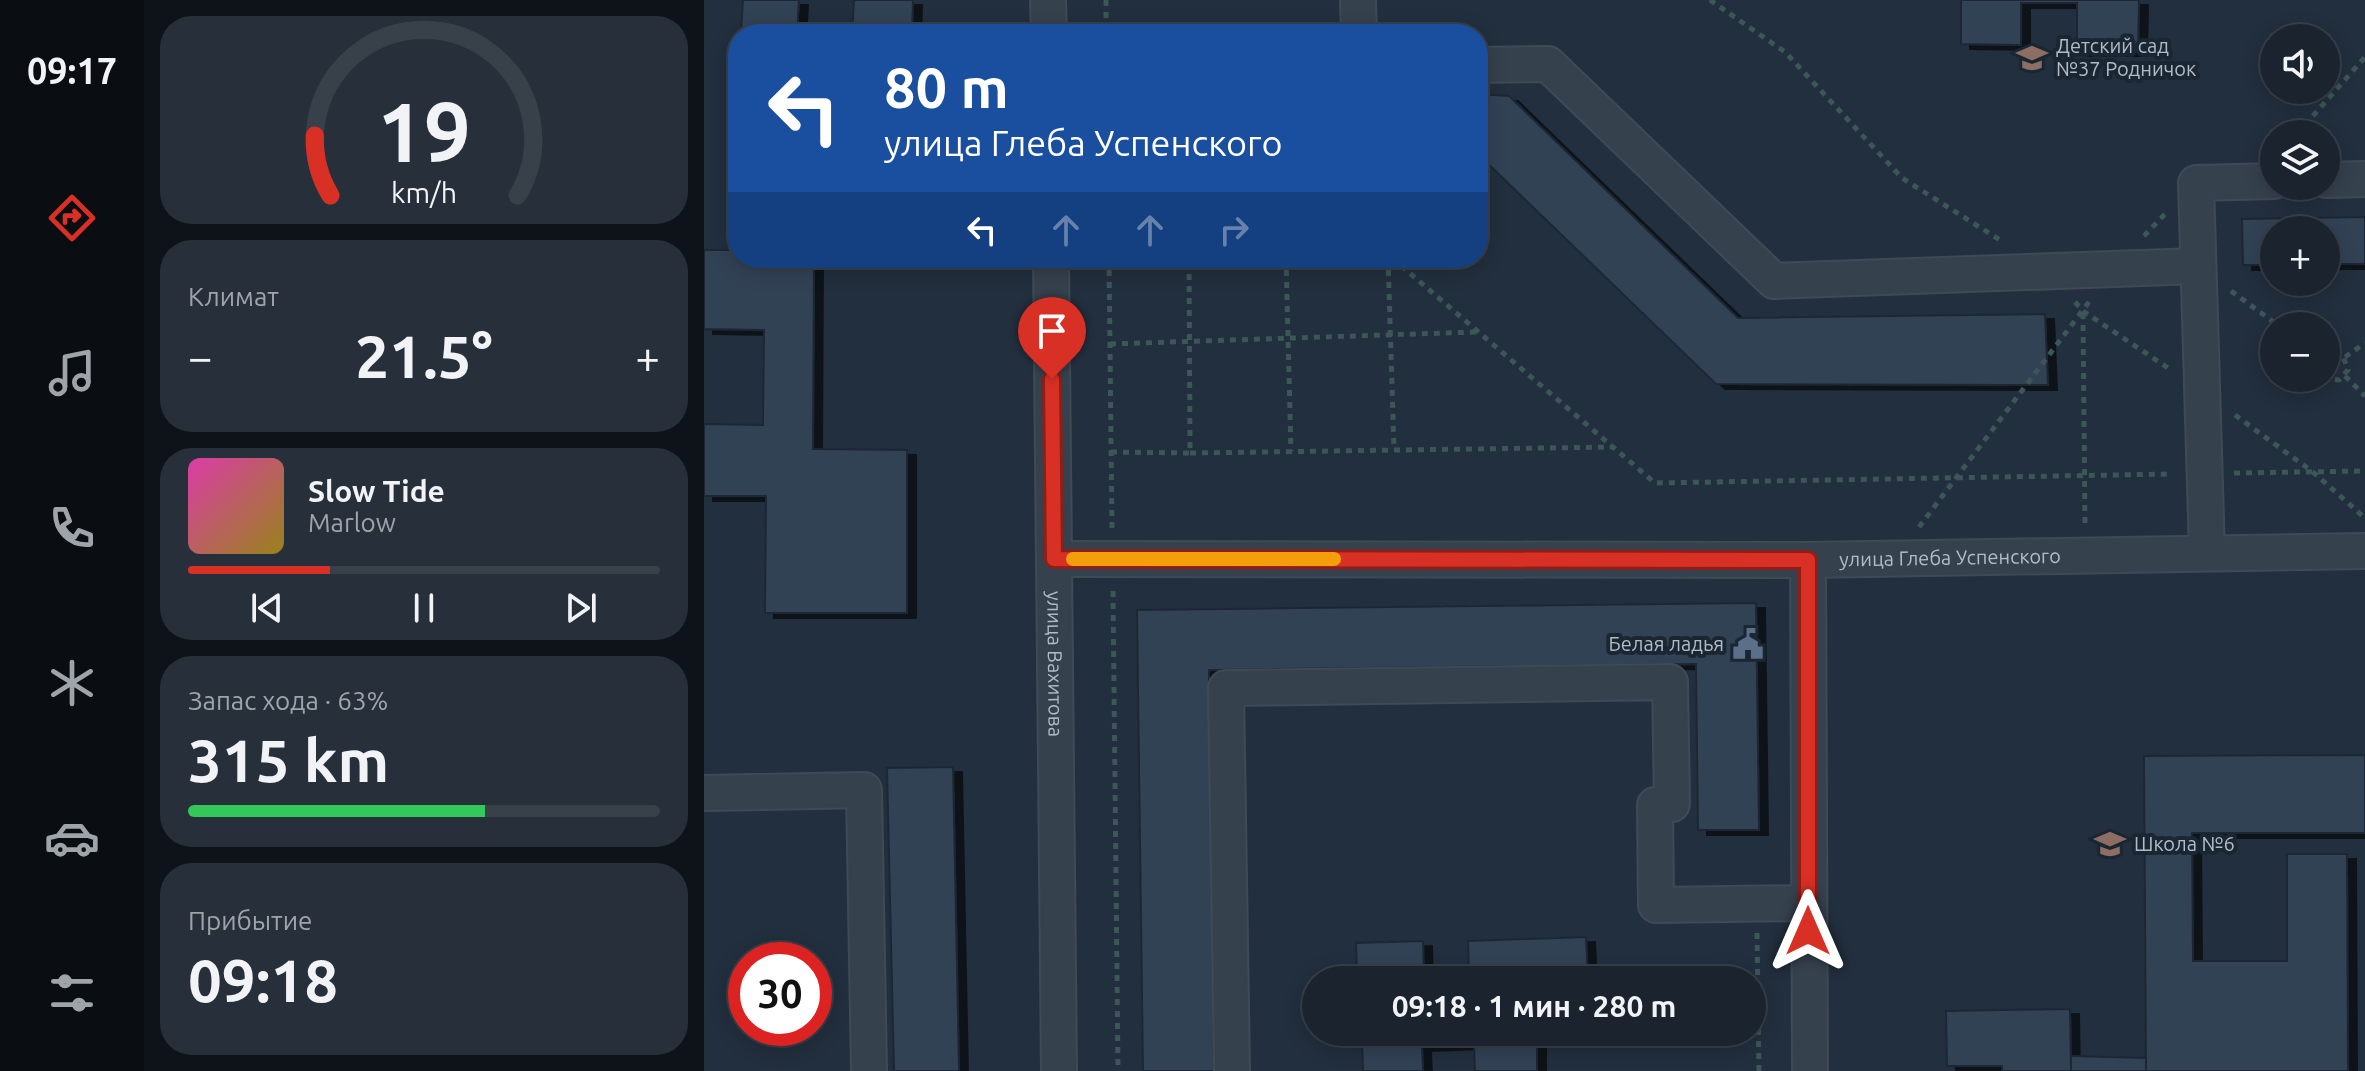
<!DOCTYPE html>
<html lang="ru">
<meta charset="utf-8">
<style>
:root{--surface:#1a232e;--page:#272f3a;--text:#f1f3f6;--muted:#9fa4aa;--line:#38404a;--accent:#d93025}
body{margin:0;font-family:Ubuntu,sans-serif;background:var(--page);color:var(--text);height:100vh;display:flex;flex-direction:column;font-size:30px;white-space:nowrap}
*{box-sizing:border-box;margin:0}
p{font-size:26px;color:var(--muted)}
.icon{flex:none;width:44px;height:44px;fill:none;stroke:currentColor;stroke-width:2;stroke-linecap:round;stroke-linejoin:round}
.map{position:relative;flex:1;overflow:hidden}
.side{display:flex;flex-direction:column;gap:16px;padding:16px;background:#0e1319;width:560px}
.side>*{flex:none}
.guide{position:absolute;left:24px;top:24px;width:760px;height:244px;border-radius:32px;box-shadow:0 4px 20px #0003,0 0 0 2px var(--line);background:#1a4fa0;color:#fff;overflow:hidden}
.tools{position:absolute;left:1556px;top:24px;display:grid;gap:16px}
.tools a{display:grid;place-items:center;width:80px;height:80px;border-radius:50%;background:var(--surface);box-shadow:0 4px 20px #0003,0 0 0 2px var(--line);font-size:40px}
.speed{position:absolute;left:24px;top:942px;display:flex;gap:16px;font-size:40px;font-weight:700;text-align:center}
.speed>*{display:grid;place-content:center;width:104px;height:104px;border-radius:50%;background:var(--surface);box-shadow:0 4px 20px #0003,0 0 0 2px var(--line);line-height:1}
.speed .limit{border:12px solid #d22;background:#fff;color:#111}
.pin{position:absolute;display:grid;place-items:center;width:68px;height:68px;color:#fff;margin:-82px -34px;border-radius:50% 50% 50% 0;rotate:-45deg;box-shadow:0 0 8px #0007}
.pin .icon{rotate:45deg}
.me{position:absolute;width:88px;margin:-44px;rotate:0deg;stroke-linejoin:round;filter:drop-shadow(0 0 6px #0008)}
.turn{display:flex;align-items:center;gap:28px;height:168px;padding:0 24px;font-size:36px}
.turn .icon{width:104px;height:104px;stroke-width:2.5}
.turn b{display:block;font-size:56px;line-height:68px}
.lanes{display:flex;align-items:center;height:76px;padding:0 24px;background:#0003;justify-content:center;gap:40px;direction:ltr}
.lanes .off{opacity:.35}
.big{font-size:60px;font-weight:700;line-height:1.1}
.side .card{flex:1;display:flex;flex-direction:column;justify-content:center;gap:12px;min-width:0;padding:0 28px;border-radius:32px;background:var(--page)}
.side .dial{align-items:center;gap:0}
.dial svg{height:208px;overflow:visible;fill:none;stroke:var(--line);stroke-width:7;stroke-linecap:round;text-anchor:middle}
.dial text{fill:var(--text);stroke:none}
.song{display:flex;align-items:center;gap:24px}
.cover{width:96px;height:96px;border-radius:12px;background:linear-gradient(135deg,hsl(320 70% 55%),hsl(50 70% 35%))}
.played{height:8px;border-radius:4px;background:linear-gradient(90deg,var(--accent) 30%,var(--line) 30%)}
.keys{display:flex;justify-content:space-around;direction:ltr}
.heat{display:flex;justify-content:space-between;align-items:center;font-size:44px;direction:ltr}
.charge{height:12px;border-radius:6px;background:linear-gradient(90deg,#34c759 63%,var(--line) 0)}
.trip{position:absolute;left:598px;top:966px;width:464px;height:80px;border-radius:40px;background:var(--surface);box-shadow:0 4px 20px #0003,0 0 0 2px var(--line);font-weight:700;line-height:80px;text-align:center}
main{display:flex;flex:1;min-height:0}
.tab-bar{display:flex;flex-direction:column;width:144px;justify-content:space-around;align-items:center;background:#0a0e12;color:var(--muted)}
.tab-bar .icon{width:56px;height:56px}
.tab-bar .current{color:var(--accent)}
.tab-bar b{font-size:36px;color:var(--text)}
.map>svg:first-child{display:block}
.building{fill:#334354;stroke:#1d2835;stroke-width:2;filter:url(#shadow)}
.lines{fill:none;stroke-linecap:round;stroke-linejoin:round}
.minor-casing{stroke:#3f4a57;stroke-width:38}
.path{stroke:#3d5657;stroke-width:5;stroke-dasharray:6 6;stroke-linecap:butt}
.minor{stroke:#36414e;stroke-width:34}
.route-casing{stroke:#8d1f18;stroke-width:20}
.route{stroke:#d93025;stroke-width:14}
.slow{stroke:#f59e0b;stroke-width:14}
.labels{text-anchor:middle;stroke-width:8;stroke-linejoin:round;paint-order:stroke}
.poi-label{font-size:20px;fill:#b2bcc9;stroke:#1b2633;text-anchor:start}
.street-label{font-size:20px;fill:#b2bcc9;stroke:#1b2633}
</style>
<main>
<nav class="tab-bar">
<b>09:17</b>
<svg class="icon current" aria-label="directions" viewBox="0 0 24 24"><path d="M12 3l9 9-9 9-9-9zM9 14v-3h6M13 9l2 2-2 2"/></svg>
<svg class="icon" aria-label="music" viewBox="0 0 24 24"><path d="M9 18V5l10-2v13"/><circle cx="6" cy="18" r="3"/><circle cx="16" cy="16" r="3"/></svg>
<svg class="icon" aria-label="phone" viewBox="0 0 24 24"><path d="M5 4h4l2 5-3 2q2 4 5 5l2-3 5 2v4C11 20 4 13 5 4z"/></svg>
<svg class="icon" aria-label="climate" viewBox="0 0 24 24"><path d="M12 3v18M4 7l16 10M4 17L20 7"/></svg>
<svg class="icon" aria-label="car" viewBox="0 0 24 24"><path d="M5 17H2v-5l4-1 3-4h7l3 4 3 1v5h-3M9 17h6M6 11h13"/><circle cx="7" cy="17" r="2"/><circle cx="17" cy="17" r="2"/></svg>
<svg class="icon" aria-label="filters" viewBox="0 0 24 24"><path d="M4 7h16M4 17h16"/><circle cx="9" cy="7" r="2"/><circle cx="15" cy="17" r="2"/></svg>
</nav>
<section class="side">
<div class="card dial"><svg viewBox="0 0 100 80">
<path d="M14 69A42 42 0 1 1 86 69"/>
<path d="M14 69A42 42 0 0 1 8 46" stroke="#d93025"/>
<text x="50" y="56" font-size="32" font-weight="700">19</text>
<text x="50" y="72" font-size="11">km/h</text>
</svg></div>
<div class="card"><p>Климат</p>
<div class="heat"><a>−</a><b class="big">21.5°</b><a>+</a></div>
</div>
<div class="card">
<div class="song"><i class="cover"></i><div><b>Slow Tide</b><p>Marlow</p></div></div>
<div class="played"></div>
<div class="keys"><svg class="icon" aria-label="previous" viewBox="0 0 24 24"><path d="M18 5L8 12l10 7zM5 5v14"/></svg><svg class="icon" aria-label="pause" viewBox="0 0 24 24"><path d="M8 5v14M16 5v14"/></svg><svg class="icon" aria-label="next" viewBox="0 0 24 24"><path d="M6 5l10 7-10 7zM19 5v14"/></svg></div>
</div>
<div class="card"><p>Запас хода · 63%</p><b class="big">315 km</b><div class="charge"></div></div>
<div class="card"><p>Прибытие</p><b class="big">09:18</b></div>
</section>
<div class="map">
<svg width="1661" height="1071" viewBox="0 0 1661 1071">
<defs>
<filter id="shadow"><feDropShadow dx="9" dy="5" stdDeviation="0" flood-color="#0009"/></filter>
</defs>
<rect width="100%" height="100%" fill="#222f3e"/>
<!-- building -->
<g class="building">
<path d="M39 0H95L93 34 37 32Z"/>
<path d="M150 0H209L208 34H148Z"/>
<path d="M1257 0H1435L1434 51H1373V3H1317V45L1257 44Z"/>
<path d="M502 25V34H441V28Z"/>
<path d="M774 94 805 96 1034 318 1341 314 1344 385 1012 384 774 154Z"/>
<path d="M1661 217V264H1622V230H1570V265H1539L1538 219Z"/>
<path d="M0 250H34V258H110L109 449 203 450V613H61L62 496H0V424L59 425 60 330 0 329Z"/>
<path d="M1052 603 1055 830H994L992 664 505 670 510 1071H439L433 610Z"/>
<path d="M1661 755V833H1488L1489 961H1583V854H1643L1644 1071H1442L1440 756Z"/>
<path d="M249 767 255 1071H190L183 768Z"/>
<path d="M882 937 884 980H765L764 941Z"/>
<path d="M719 941 720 980H653L652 943Z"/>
<path d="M1366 1009 1367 1071H1298V1066H1243L1242 1011Z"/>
<path d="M706 1032H779V1041L833 1040V1071H771L770 1044 718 1046 719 1071H659L658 1039 706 1037Z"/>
<path d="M1367 1056 1442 1058V1071H1367Z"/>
</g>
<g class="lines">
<defs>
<g id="minor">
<path d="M344 0 345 34"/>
<path d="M654 0 655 34"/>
<path d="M774 65 844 64 1070 281 1494 266"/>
<path d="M1622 180 1661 179"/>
<path id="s1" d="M347 258 355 1071"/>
<path d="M1503 553 1492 183 1570 181"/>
<path id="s2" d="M350 559 1104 560 1661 551"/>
<path d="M1104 560 1106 1071"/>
<path d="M0 793 160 790 165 1071"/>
<path d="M528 1071 522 688 966 682 968 804 951 805 952 905 1104 903"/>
</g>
</defs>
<!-- minor casing -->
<use href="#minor" class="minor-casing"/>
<!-- path -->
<g class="path">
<path d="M402 0V34"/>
<path d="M1006 0 1081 52 1198 178 1296 240"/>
<path d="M1593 134 1661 57"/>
<path d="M1440 236 1461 214"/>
<path d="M405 258 408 529"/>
<path d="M582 258 587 451"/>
<path d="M684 258 690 450"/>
<path d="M688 258 951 483 1468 474"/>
<path d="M1527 291 1575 326"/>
<path d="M1371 302 1379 311 1467 370"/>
<path d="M1379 313 1381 527"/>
<path d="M406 344 772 332"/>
<path d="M1641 357 1661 343"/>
<path d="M1641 376 1661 396"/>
<path d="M1619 378 1635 380 1644 370 1638 354 1622 353"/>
<path d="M1531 415 1609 472 1661 518"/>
<path d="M407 452 486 453 485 258"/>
<path d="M486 453 909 447"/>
<path d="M1530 473 1661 471"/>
<path d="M1215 527 1385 302"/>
<path d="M409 591 414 1071"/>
<path d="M1053 933 1055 1071"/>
</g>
<!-- minor -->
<use href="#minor" class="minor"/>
</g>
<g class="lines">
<defs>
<path id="route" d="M348 379 350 559 1104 560V931"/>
</defs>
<!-- route casing -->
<use href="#route" class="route-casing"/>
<!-- route -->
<use href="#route" class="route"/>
<!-- slow -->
<path class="slow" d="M369 559H630"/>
</g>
<!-- icons -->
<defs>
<symbol id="school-bare" viewBox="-9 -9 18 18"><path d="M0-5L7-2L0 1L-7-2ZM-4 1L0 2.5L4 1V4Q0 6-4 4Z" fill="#8d6e63" stroke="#1b2633" stroke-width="2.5" paint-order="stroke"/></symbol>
<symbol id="civic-bare" viewBox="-9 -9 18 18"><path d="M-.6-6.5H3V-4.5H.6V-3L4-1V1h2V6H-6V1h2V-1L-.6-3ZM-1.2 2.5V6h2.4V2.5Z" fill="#5c6f8a" stroke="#1b2633" stroke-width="2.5" paint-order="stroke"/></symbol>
</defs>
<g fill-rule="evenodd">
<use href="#school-bare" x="1306" y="36" width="44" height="44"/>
<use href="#civic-bare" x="1022" y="622" width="44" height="44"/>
<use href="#school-bare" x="1384" y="822" width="44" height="44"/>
</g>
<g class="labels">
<!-- poi labels -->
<g class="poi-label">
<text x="1352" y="53">Детский сад<tspan x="1352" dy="23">№37 Родничок</tspan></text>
<text x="1020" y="651" text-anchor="end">Белая ладья</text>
<text x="1430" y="851">Школа №6</text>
</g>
<!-- street labels -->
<g class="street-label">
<text dy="7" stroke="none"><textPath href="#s2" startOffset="896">улица Глеба Успенского</textPath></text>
<text dy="7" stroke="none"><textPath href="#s1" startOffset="406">улица Вахитова</textPath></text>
</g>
</g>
</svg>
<div class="tools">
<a><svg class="icon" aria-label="sound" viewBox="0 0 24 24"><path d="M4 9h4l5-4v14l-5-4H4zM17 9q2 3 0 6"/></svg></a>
<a><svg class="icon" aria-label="layers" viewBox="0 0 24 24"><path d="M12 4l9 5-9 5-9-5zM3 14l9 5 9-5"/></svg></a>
<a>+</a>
<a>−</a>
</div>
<div class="speed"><div class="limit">30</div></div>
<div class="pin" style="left:348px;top:379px;background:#d93025"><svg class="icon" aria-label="arrive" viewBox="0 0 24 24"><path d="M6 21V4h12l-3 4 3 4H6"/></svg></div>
<svg class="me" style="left:1104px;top:931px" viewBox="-20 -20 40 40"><path d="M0-17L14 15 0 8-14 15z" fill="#d93025" stroke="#fff" stroke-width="4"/></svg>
<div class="trip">09:18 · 1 мин · 280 m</div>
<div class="guide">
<div class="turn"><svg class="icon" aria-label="left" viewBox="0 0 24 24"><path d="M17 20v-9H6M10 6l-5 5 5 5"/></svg><div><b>80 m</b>улица Глеба Успенского</div></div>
<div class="lanes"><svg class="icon" aria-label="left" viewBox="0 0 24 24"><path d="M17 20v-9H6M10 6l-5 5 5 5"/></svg><svg class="icon off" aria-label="ahead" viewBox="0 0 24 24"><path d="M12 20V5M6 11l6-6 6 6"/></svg><svg class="icon off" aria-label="ahead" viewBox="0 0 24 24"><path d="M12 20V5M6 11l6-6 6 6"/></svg><svg class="icon off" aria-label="right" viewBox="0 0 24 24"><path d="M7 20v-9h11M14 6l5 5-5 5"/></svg></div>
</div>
</div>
</main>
